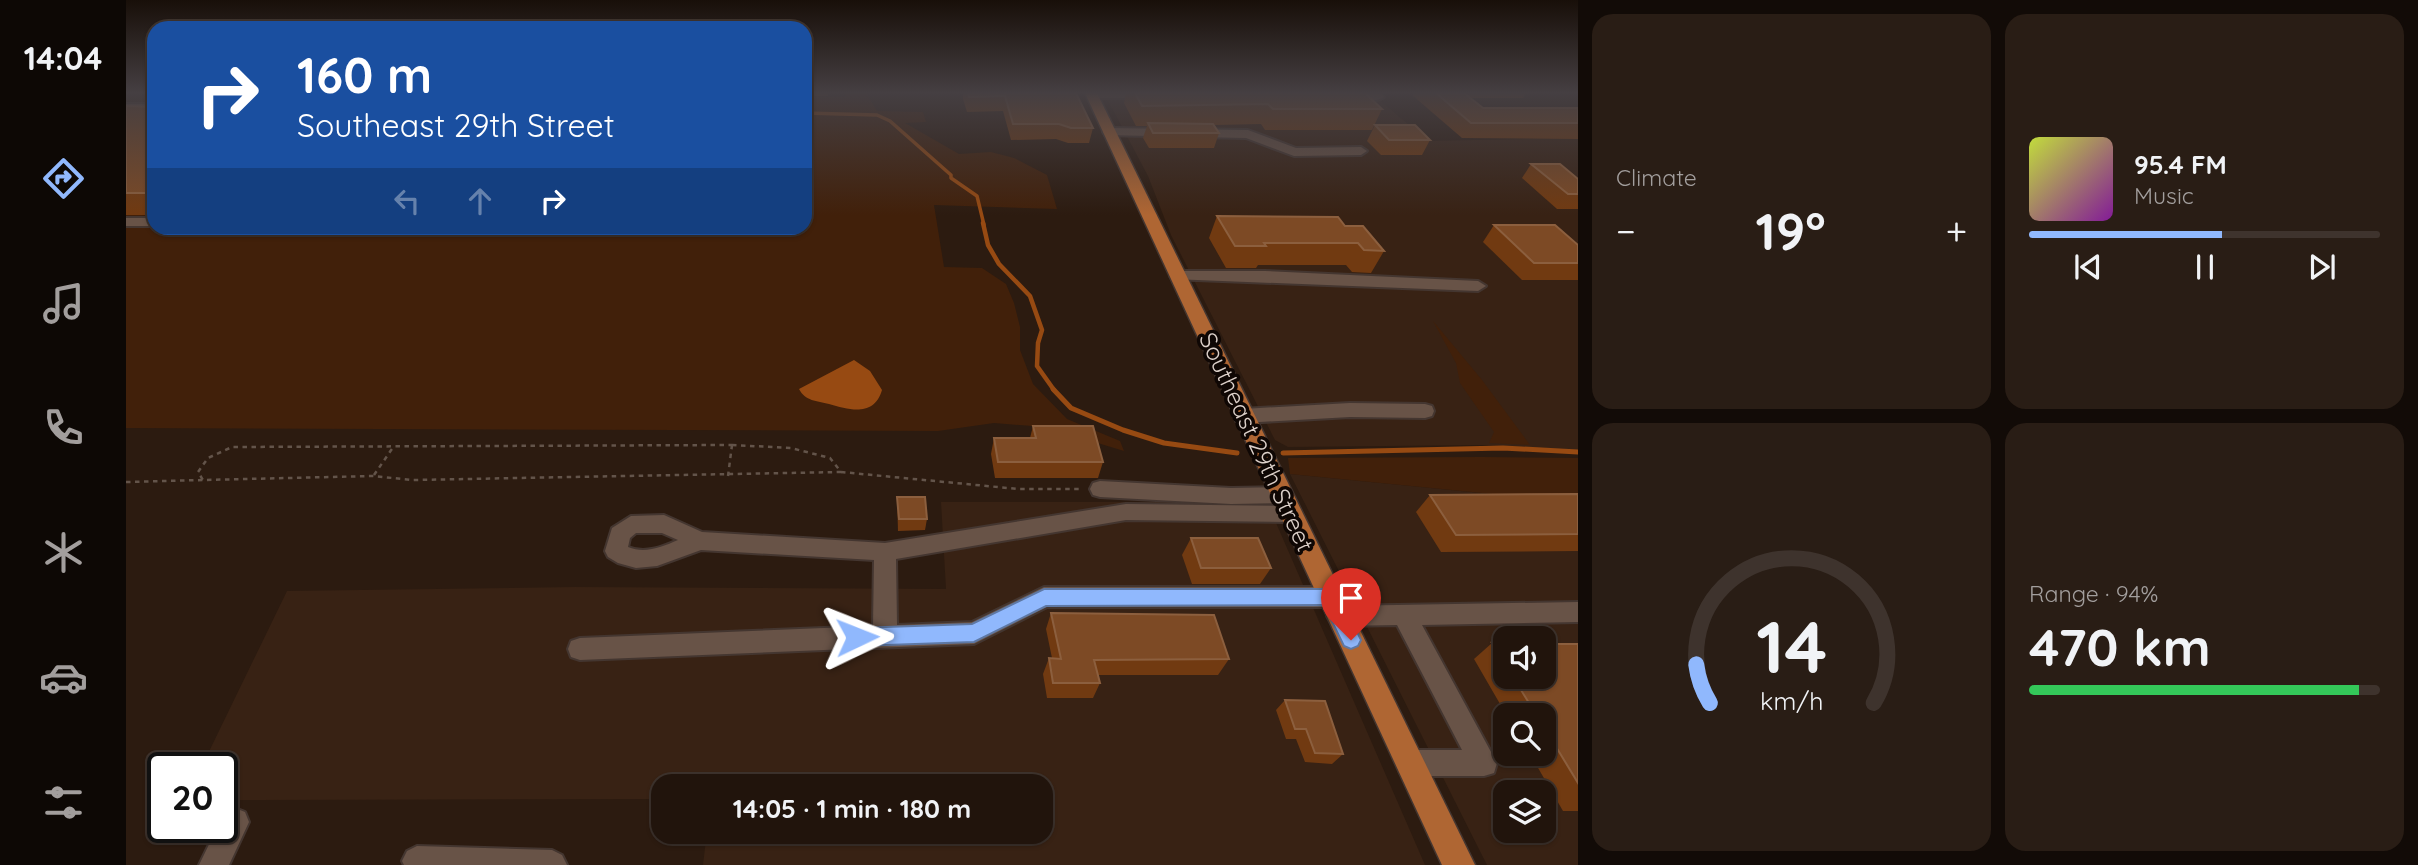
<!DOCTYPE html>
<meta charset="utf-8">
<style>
:root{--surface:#21140c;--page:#291d15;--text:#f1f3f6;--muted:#a29e9d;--line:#3e332d;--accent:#90b8fd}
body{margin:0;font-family:Quicksand,sans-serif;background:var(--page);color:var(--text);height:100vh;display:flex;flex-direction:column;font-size:26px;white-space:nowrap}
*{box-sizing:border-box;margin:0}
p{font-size:23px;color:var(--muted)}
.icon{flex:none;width:38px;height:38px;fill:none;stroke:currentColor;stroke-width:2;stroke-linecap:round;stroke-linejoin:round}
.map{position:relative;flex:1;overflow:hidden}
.side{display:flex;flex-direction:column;gap:14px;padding:14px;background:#120b07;width:840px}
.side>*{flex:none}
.hud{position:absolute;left:21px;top:21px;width:665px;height:214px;border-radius:21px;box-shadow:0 2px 5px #0004,0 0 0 2px var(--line);background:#1a4fa0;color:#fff;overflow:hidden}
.tools{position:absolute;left:1367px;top:626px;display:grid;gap:14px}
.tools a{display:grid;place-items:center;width:63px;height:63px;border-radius:14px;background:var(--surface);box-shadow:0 2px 5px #0004,0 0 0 2px var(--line);font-size:35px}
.speed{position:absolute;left:21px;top:752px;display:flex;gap:14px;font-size:35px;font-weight:700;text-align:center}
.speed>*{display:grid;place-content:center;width:91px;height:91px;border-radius:50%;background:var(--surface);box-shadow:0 2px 5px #0004,0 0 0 2px var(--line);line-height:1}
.speed .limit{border:4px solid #111;border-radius:10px;background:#fff;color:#111}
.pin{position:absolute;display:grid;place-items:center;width:60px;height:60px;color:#fff;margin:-72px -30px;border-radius:50% 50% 50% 0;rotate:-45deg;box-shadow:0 0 7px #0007}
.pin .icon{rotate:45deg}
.me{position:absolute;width:77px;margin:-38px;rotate:88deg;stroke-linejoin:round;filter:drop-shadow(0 0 5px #0008)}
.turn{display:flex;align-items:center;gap:24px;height:147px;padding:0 35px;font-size:32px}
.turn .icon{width:91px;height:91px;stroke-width:2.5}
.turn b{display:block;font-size:49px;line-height:60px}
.lanes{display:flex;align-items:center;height:66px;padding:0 35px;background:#0003;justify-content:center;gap:35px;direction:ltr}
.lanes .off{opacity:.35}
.big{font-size:52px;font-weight:800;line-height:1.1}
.side .tile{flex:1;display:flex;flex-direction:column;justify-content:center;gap:10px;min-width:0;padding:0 24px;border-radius:21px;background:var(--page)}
.side .dial{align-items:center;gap:0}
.dial svg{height:182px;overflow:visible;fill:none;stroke:var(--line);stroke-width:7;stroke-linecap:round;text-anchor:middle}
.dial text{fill:var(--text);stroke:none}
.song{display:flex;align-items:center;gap:21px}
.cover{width:84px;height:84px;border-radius:10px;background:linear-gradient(135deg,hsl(70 70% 55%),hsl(290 70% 35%))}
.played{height:7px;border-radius:4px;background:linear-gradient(90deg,var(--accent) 55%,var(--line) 55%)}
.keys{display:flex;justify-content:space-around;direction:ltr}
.heat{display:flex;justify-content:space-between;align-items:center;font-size:38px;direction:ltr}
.charge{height:10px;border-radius:5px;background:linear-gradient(90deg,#34c759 94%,var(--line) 0)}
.side .tiles{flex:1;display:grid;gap:14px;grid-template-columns:repeat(2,1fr)}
.trip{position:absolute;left:525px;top:774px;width:402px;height:70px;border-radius:21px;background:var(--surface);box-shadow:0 2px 5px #0004,0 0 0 2px var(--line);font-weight:800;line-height:70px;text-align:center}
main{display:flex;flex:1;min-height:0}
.tabs{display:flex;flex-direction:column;width:126px;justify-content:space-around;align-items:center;background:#0d0805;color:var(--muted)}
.tabs .icon{width:49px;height:49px}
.tabs .active{color:var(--accent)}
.tabs b{font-size:32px;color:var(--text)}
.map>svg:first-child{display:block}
.built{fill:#382214;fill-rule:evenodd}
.green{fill:#41200a}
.water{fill:#974a12}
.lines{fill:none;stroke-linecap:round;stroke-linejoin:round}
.stream-far2{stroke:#974a12;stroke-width:3.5}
.stream-far1{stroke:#974a12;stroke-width:4.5}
.stream{stroke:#974a12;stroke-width:5}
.minor-casing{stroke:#443630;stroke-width:4}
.major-casing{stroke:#443630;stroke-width:3}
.path{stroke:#63544a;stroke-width:2.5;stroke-dasharray:4.5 4.5;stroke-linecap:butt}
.minor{fill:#685347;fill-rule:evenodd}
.major{fill:#af6633;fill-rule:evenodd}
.wall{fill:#713a11}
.building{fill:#7d4a25;stroke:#8c5f3e;stroke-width:2}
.route{fill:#90b8fd;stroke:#5e78a4;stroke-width:2}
.labels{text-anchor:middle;stroke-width:7;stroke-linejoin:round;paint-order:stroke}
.street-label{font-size:24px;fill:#dcd0c9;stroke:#0f0704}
</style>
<main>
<nav class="tabs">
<b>14:04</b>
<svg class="icon active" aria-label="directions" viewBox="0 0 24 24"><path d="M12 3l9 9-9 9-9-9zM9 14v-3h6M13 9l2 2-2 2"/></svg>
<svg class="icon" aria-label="music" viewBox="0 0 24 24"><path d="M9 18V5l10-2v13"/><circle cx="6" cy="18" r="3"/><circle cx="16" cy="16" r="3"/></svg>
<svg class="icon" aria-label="phone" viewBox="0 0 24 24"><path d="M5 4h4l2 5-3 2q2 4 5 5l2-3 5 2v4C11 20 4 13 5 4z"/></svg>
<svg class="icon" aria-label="climate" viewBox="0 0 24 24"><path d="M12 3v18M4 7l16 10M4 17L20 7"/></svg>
<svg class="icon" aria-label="car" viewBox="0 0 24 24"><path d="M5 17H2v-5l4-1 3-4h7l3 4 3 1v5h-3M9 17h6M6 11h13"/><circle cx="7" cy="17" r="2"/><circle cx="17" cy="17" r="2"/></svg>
<svg class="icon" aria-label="filters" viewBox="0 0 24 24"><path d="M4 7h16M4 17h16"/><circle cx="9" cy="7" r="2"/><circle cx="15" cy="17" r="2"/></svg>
</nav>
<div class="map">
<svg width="1452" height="865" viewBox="0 0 1452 865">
<rect width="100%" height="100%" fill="#2c1b10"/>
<!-- built -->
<g class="built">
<path d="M978 93H1245L1302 141 1452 138V451L1359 445 1162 447 1149 440 1045 235 1022 176Z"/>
<path d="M1164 474 1366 494 1452 498V865H1361ZM1379 639H1418V677H1379ZM1379 716H1418V754H1379ZM1379 793H1418V831H1379Z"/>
<path d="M815 502H1141L1299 865H577L581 831H915V786H537V799L96 800V768H75L161 591 449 587 820 589Z"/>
</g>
<!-- green -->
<g class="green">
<path d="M719 93H740L751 111 797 112 800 122 779 123 833 154 865 152 888 158 921 175 931 209 808 205 818 267 856 268 880 284 888 303 894 327V350L907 384 941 419 994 441 998 451 919 427 868 423 812 431 0 428V112L28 113V228H679V97H719Z"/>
<path d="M1307 321 1356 380 1404 445 1363 443 1368 432 1334 383 1330 363Z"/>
<path d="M1356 457 1452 458V498L1366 494 1164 474 1162 458Z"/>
</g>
<!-- water -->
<path class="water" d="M728 360 744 371 756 390C748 417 724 410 703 404 691 401 679 401 673 389Z"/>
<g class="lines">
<!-- stream-far2 -->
<path class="stream-far2" d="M679 113 751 115 764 121 825 175V178L851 196 858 225"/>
<!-- stream-far1 -->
<path class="stream-far1" d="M857 223 862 245 873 264 904 296 916 330 912 343 911 366 928 390"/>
<!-- stream -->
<g class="stream">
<path d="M927 389 945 408 997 430 1038 443 1111 453"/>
<path d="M1157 453 1377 448 1452 452"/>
</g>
<defs>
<g id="minor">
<path d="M961 93H1030L1031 95 1025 98H966L962 97Z"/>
<path d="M1216 93H1255L1258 97C1249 103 1222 102 1213 96Z"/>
<path d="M28 101 27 110 0 112V104H20Z"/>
<path d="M983 128 1122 130 1170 148 1235 147 1241 151 1235 155 1168 156 1120 138 979 135 977 132Z"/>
<rect x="0" y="218" width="28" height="8"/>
<path d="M1052 271H1139L1352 281 1360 286 1352 291 1046 279 1044 276Z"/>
<path d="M1224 403 1299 404 1306 406 1308 411 1306 416 1299 418 1224 417 1117 423 1110 421 1108 416 1110 411 1117 409Z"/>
<path d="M974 481 1105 488 1155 487 1162 489 1165 495 1162 501 1155 503 1105 504 974 497 967 495 964 489 967 483Z"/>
<path d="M1000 504 1164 506 1171 508 1175 514 1171 520 1164 522 1000 520 770 559 771 625 846 622 918 587H1204L1212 590 1216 597 1212 604 1204 607H921L848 644 454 660 445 657 442 649 445 641 454 638 747 626 748 560 575 550 531 566 510 568 492 563 482 557 479 551 486 528 505 516 538 515 576 532 759 543ZM510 533H536L552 540C536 547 519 554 502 547L504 538Z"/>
<path d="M1452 602V622L1296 625 1371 763 1368 773 1358 776H1284L1274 773 1271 763 1274 753 1284 750H1336L1271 625 1213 626 1205 623 1201 616 1205 609 1213 606Z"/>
<path d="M109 808 119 812 123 822 103 865H73L91 828H96L99 812Z"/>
<path d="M291 846 426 850 436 855 441 865H278L276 861 281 851Z"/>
</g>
<path id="major" d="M959 93H971L1349 865H1316Z"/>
</defs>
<!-- minor casing -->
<use href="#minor" class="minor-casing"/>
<!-- major casing -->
<use href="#major" class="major-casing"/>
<!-- path -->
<g class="path">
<path d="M606 445 665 448 704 458 715 472 286 480 247 476 77 480 72 472 82 458 106 447Z"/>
<path d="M715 472 892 489H957"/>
<path d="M248 475 268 446"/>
<path d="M602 476 606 445"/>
<path d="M0 482 77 480"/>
</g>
<!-- minor -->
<use href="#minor" class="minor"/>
<!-- major -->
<use href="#major" class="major"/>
</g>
<!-- wall -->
<g class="wall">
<rect x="679" y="93" width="23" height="3"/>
<path d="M837 93H950L967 128 963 143H942L930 139 885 140 877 111 841 112 837 99Z"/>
<path d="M1000 93H1239L1256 109 1246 130H1139L1135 124 1088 125 1093 133 1088 148H1023L1017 138 1021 126H1010L998 103Z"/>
<path d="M1287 93H1400L1397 98H1344L1357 108H1452V139L1336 138 1286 95Z"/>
<path d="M0 106 28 107V215H0Z"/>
<path d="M1249 125 1304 140 1296 155H1255L1241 141Z"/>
<path d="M1405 164 1452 179V209H1431L1396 178Z"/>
<path d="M1091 216 1219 226 1258 251 1245 273 1226 272 1220 265H1132L1130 268H1100L1083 238Z"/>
<path d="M1368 225 1452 245V280H1396L1357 242Z"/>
<path d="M907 426 977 462 972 478H869L865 454 868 438H904Z"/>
<path d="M1452 494V551L1315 552 1290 512 1304 495Z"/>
<path d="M771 497 801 519 799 530 772 531Z"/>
<path d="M1065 538 1145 568 1134 584H1066L1056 555Z"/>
<path d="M925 613 1103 659 1092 675H972L974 683 967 698H921L917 674 923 658H926L920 629Z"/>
<path d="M1366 643 1379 644V677H1418L1452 644V811H1437L1404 754H1418V716H1381L1348 659Z"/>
<path d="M1159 700 1217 754 1206 764 1179 762 1170 739H1160L1150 710Z"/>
</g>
<!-- building -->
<g class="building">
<path d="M842 93H950L967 128H945L933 124H887L879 96 843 97Z"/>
<path d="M1009 93H1239L1256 109H1147L1142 104 1016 106Z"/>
<path d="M1310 93H1338L1357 108H1452V123H1345Z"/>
<path d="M0 106 28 107V193H0Z"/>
<path d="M1022 123 1087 124 1093 133H1027Z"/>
<path d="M1249 125H1289L1304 140H1263Z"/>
<path d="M1405 164H1434L1452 179V194H1442Z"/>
<path d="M1091 216 1212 217 1219 226H1237L1258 251 1238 250 1232 243H1138L1140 246H1109Z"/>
<path d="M1368 225H1429L1452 245V263H1408Z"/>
<path d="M907 426H967L977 462H872L868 438H910Z"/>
<path d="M1452 494V534L1330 535 1304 495Z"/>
<path d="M771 497H799L801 519H773Z"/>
<path d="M1065 538H1132L1145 568H1075Z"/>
<path d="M925 613 1088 615 1103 659 968 660 974 683H927L923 658 935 659Z"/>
<path d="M1366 643 1379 644V664Z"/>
<path d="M1418 644H1452V783L1418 727V716H1411L1387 677H1418Z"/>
<path d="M1159 700 1199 701 1217 754 1189 753 1180 729H1169Z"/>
</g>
<!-- sky -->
<linearGradient id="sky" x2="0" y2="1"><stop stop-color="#180f09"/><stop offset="0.43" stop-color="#453f42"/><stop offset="1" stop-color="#453f42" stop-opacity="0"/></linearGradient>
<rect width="1452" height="215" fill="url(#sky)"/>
<!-- route -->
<path class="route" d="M918 589H1204L1211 591 1235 640 1232 646 1225 649 1218 646 1198 605 920 606 848 642 731 646 724 644 721 637 724 631 731 628 846 624Z"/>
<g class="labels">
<!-- street labels -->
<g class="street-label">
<text transform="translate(1130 442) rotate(65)" y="8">Southeast 29th Street</text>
</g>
</g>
</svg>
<div class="tools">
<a><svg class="icon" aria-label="sound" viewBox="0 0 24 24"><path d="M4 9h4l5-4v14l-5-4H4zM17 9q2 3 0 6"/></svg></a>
<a><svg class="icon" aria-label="search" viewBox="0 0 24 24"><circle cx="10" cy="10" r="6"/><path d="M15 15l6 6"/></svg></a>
<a><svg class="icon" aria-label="layers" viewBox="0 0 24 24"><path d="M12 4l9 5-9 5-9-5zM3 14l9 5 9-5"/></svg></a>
</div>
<div class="speed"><div class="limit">20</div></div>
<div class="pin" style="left:1225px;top:640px;background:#d93025"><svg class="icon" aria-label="arrive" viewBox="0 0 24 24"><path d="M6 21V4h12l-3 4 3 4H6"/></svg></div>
<svg class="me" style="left:731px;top:637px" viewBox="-20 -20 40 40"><path d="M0-17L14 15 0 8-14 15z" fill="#90b8fd" stroke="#fff" stroke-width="4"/></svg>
<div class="trip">14:05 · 1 min · 180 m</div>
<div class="hud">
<div class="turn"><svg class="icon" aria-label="right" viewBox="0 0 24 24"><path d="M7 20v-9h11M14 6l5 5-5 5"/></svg><div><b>160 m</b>Southeast 29th Street</div></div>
<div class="lanes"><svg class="icon off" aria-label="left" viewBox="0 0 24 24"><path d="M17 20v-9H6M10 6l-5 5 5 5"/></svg><svg class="icon off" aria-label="ahead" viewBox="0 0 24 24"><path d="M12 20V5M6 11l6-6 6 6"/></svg><svg class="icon" aria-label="right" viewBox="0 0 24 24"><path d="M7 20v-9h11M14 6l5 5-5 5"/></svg></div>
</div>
</div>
<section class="side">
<div class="tiles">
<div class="tile"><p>Climate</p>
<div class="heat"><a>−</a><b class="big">19°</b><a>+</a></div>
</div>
<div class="tile">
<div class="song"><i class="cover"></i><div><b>95.4 FM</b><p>Music</p></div></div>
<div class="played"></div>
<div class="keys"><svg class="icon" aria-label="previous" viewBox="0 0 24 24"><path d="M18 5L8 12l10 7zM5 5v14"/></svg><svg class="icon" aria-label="pause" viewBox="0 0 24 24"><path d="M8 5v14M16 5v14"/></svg><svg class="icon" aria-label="next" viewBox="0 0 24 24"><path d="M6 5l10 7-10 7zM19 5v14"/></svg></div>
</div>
<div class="tile dial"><svg viewBox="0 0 100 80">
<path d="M14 69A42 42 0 1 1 86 69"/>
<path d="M14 69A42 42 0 0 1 8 52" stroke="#90b8fd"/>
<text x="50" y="56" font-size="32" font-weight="700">14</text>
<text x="50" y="72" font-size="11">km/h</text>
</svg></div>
<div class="tile"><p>Range · 94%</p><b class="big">470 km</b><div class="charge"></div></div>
</div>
</section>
</main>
